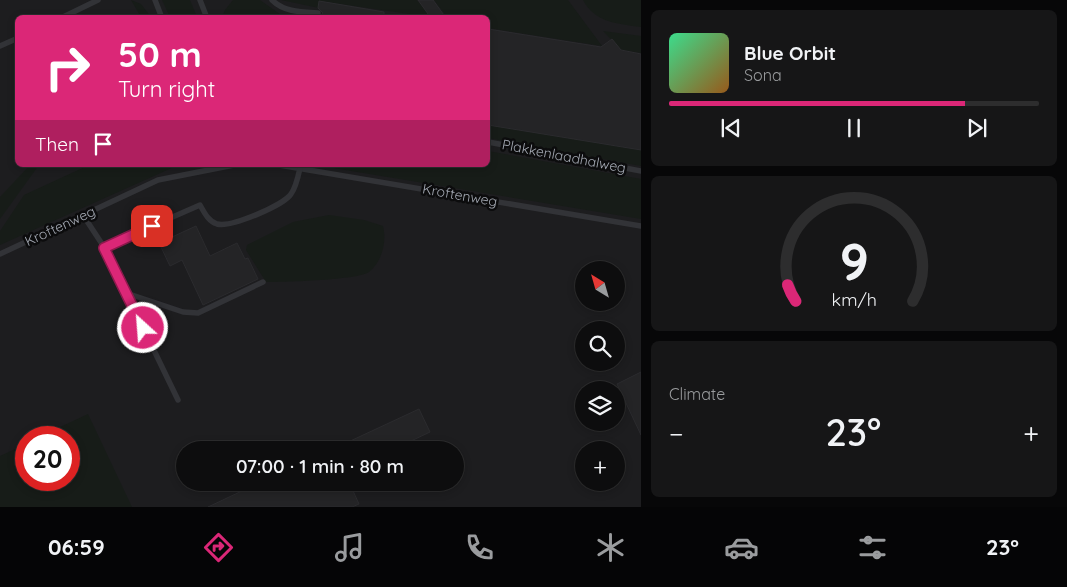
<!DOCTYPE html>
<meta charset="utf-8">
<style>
:root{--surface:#0d0d0e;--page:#161617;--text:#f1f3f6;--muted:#9a9c9e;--line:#2d2d2e;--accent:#db2777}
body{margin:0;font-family:Quicksand,sans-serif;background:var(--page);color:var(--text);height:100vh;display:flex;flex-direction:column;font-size:19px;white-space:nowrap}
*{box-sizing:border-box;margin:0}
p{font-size:16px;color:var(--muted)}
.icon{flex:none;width:28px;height:28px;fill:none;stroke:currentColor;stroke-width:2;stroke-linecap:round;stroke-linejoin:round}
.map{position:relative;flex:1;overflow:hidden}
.panel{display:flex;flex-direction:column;gap:10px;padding:10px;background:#070708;width:426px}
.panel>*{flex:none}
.banner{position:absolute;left:15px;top:15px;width:475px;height:152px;border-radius:8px;box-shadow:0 2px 8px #0003,0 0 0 1px var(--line);background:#db2777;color:#fff;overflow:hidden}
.needle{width:32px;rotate:323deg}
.buttons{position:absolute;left:575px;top:261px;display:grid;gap:10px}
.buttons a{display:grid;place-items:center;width:50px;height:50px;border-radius:50%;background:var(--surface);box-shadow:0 2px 8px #0003,0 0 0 1px var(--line);font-size:25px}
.speed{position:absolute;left:15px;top:426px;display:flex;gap:10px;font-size:25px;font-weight:700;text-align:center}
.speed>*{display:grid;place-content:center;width:65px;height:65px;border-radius:50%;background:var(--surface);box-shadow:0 2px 8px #0003,0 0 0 1px var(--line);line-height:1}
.speed .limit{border:8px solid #d22;background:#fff;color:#111}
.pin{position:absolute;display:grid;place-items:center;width:42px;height:42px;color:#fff;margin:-21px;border-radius:10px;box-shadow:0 2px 8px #0006}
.me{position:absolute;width:55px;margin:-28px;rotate:334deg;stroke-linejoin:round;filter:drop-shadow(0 0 4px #0008)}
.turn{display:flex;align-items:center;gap:18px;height:105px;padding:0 20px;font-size:22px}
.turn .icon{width:65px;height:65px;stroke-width:2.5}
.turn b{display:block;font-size:35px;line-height:42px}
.then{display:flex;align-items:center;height:48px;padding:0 20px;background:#0003;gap:10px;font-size:19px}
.big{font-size:38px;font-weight:600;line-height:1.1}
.panel .widget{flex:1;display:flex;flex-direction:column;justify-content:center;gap:8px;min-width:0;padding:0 18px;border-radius:8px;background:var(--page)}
.panel .dial{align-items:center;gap:0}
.dial svg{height:130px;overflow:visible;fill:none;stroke:var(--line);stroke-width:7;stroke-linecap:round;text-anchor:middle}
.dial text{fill:var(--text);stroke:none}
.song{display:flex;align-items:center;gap:15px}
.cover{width:60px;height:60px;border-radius:8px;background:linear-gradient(135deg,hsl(150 70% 55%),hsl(30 70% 35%))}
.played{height:5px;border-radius:2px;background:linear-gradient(90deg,var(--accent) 80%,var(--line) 80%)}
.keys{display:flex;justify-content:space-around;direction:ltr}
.heat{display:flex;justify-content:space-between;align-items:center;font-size:28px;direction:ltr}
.trip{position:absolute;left:176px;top:441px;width:288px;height:50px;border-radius:25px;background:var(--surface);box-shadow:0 2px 8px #0003,0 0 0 1px var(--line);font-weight:600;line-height:50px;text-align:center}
.tabs{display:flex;height:80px;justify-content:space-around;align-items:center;background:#050506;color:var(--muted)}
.tabs .icon{width:35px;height:35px}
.tabs .on{color:var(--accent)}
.tabs b{font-size:22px;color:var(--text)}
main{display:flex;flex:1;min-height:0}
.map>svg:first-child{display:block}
.built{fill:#1d1d1f;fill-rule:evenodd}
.green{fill:#171c18}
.building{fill:#242426;stroke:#2b2b2e}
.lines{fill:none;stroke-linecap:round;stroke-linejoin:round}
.lane{stroke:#323337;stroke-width:5.5}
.route-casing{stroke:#8e194d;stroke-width:12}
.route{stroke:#db2777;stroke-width:9}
.labels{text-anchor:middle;stroke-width:5;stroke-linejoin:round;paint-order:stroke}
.street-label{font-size:14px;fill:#a3a8b2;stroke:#0c0c0d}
</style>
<main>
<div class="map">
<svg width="641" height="507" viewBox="0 0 641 507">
<rect width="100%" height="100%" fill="#111112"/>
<!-- built -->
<path class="built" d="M0 0H641V507H0ZM18 18H488V165H18ZM584 270H616V302H584ZM584 330H616V362H584ZM584 390H616V422H584ZM26 438H69V480H26ZM185 450H455V482H185ZM584 450H616V482H584Z"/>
<!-- green -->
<g class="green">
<path d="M131 0 141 4 151 17H141Z"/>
<path d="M162 0H190L197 17H170Z"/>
<path d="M233 0H260L284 17H222L225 10Z"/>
<path d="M281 0H417L430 17 320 1 319 8Z"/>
<path d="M434 0H568L602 46 488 28V18L447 17Z"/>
<path d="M583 0H641V27C618 24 594 22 583 0Z"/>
<path d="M603 31 641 36V53L621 50Z"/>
<path d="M488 125 641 150V166L488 138Z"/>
<path d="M488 151 641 179V219L315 165H488Z"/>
<path d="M30 165H39L0 219V197Z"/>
<path d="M89 165H185L174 167 0 245V231L24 195Z"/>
<path d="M329 215 364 220 383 226C387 241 382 262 369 272 358 280 284 282 266 282L246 250 247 245 293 222Z"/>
<path d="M88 414 132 507H0V456L26 444V480H69V438L39 437Z"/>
</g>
<!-- building -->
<g class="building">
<path d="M418 0H433L446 18H431Z"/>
<path d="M319 1 384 12V18H319L323 13 318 8Z"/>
<path d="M488 29 601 47 612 39 621 50 641 54V150L488 125Z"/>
<path d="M196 226 210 256 237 243 245 259 248 258 258 279 203 305 182 260 170 266 159 243Z"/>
<path d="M641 372V435L617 384Z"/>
<path d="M419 409 430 432 392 450H331Z"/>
<path d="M261 482H349L359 504 352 507H208Z"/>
</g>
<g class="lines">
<!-- lane -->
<g class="lane">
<path d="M155 0 162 18"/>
<path d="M200 0 207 18"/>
<path d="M272 0C284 12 301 12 318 13"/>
<path d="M61 18 98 0"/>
<path d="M0 46 18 38"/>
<path d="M488 142 641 171"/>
<path d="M279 165 641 226"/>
<path d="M83 215 104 247 178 400"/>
<path d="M104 247 200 205C204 212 208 221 217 224 231 228 284 205 291 194 296 187 298 177 300 168"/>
<path d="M0 254 158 180 234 165"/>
<path d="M126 293 183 312 198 313 263 282"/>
</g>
</g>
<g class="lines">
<defs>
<path id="route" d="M143 328 104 248 152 226"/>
</defs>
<!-- route casing -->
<use href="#route" class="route-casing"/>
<!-- route -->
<use href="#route" class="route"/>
</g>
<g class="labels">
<!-- street labels -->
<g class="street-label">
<text transform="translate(564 156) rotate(11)" y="5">Plakkenlaadhalweg</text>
<text transform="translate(460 195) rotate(10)" y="5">Kroftenweg</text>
<text transform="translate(60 226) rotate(-25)" y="5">Kroftenweg</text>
</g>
</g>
</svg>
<div class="buttons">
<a><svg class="needle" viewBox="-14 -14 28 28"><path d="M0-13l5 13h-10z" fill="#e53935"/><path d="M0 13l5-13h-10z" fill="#9a9c9e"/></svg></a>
<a><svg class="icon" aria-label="search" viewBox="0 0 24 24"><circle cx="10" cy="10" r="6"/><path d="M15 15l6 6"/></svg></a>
<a><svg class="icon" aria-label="layers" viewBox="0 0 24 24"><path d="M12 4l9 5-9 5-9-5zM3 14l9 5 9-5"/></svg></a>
<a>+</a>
</div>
<div class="speed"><div class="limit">20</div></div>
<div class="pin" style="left:152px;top:226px;background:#d93025"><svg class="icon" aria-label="arrive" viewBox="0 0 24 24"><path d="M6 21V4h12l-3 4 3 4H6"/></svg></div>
<svg class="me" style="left:143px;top:328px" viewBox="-20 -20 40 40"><circle r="17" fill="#db2777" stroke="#fff" stroke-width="3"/><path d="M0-11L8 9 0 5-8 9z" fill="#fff"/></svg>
<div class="trip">07:00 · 1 min · 80 m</div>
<div class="banner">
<div class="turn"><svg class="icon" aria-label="right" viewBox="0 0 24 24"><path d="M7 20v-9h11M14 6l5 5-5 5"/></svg><div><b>50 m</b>Turn right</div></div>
<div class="then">Then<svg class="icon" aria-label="arrive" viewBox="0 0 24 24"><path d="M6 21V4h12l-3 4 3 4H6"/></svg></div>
</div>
</div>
<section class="panel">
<div class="widget">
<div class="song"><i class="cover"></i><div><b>Blue Orbit</b><p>Sona</p></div></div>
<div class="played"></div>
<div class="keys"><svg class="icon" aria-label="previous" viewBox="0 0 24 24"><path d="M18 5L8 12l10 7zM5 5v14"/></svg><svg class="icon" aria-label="pause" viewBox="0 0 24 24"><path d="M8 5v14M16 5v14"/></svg><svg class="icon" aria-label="next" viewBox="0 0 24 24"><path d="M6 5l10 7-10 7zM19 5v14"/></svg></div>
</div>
<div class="widget dial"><svg viewBox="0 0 100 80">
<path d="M14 69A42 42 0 1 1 86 69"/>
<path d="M14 69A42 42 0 0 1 9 59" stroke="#db2777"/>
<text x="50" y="56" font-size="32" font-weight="700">9</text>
<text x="50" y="72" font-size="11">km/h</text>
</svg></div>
<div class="widget"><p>Climate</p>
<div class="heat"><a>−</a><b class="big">23°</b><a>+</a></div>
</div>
</section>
</main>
<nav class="tabs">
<b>06:59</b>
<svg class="icon on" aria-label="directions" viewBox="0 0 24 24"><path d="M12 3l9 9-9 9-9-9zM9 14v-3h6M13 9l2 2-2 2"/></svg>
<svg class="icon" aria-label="music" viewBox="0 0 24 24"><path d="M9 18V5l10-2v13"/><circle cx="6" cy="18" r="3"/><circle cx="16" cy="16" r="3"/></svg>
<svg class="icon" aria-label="phone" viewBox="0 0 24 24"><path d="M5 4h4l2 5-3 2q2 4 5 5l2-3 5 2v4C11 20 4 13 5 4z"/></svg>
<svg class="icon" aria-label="climate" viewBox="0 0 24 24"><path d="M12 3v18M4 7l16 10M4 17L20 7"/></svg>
<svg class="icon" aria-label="car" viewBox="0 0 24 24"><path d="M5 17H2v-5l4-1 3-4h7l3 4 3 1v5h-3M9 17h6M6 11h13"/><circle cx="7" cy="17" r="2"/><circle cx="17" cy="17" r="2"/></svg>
<svg class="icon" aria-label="filters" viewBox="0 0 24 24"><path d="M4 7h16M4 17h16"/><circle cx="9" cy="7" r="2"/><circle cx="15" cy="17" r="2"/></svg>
<b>23°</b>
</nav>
